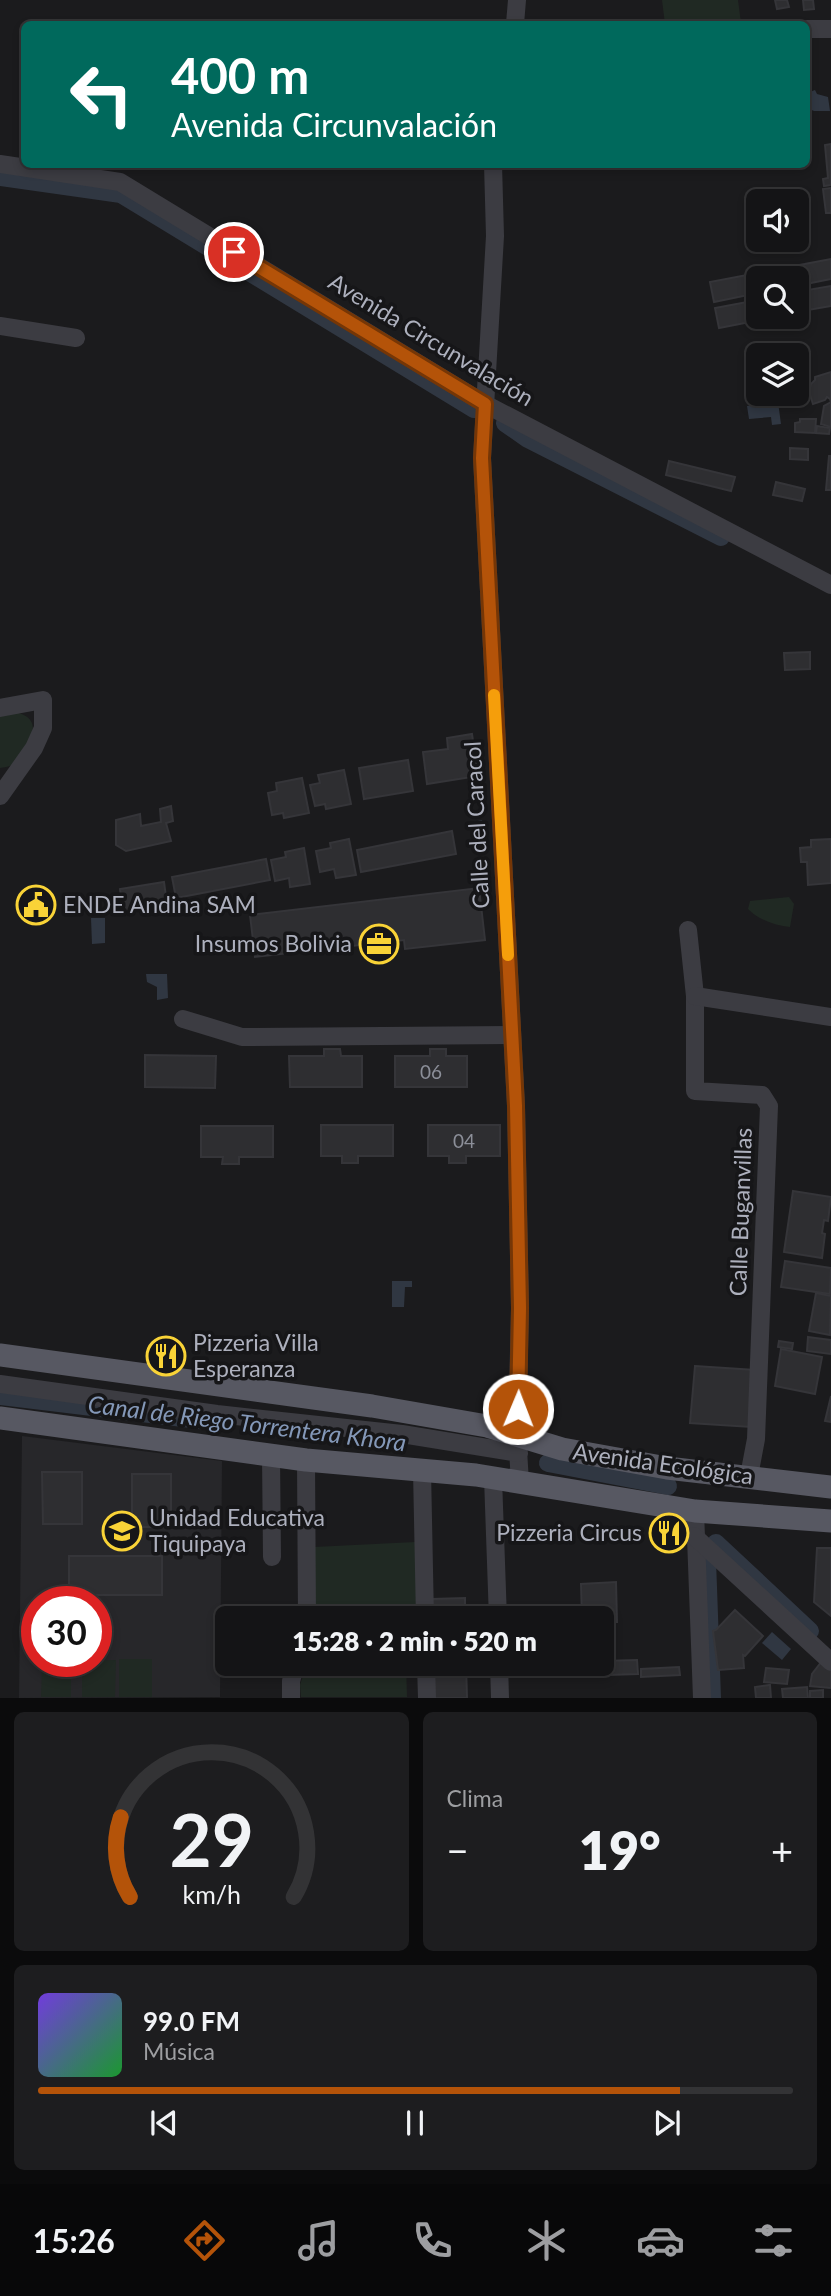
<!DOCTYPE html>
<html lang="es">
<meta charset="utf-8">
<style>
:root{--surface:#141416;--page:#1d1d1f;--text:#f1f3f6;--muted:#9d9ea1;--line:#333335;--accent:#b45309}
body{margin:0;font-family:Lato,sans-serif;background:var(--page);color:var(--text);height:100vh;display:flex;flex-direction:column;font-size:26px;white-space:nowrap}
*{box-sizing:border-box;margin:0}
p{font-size:23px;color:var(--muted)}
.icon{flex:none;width:38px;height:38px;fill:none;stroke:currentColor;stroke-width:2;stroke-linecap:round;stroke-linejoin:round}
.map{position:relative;height:1698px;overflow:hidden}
.side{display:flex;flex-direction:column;gap:14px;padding:14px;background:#0b0b0c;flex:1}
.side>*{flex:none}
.top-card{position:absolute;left:21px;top:21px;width:789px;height:147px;border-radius:10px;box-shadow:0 4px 10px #0003,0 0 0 2px var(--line);background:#00695c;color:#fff;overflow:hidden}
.controls{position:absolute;left:746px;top:189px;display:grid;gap:14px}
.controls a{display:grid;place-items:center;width:63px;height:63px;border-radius:10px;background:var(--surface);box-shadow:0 4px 10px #0003,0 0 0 2px var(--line);font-size:35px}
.speed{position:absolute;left:21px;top:1586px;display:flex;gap:14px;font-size:35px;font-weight:700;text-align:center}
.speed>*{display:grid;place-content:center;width:91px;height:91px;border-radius:50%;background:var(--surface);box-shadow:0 4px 10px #0003,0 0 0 2px var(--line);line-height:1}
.speed .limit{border:10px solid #d22;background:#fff;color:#111}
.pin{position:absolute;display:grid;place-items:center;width:60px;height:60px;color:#fff;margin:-30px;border:4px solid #fff;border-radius:50%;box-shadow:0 2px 7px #0007}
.me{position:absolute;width:77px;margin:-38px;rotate:1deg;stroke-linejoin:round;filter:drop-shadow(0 0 5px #0008)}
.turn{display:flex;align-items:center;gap:24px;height:147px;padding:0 35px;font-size:32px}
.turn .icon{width:91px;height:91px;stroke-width:2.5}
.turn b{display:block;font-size:49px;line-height:60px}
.big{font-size:52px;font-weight:800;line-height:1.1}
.side .widget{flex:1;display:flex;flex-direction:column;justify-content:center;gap:10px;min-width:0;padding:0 24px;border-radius:10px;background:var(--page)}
.side .dial{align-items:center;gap:0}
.dial svg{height:182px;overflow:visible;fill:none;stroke:var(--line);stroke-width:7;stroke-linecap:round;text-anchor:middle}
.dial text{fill:var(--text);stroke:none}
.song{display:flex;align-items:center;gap:21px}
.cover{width:84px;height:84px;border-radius:10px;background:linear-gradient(135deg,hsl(260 70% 55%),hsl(130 70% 35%))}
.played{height:7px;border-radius:4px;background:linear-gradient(90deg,var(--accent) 85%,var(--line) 85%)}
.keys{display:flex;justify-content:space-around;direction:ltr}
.heat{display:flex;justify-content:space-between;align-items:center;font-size:38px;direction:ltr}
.side .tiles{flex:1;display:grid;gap:14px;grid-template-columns:1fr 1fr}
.widget:last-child{grid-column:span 2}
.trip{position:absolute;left:215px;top:1606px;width:399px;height:70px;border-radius:10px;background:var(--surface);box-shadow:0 4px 10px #0003,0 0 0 2px var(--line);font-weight:800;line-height:70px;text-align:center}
.menu{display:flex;height:112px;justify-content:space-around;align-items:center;background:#080809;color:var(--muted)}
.menu .icon{width:49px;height:49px}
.menu .active{color:var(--accent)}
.menu b{font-size:32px;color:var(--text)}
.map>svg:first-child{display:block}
.built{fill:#27272a;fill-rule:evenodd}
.green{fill:#202923}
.water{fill:#303742}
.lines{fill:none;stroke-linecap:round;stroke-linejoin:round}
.canal{stroke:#303742;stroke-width:18}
.building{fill:#2e2e31;stroke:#353539;stroke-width:2}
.minor{stroke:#3c3c42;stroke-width:18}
.major{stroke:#575862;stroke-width:23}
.route-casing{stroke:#753606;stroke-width:18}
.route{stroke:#b45309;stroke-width:12}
.slow{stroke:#f59e0b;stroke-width:12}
.labels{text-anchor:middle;stroke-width:7;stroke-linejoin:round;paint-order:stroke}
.number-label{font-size:19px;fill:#8c8f99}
.street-label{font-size:23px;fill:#adb0bd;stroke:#161618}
.poi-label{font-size:23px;fill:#adb0bd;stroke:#161618;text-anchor:start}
.water-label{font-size:24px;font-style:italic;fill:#8498b8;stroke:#161618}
</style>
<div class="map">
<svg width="831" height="1698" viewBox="0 0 831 1698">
<rect width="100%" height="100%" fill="#1b1b1d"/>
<!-- built -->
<path class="built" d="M22 1436 222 1461 220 1697 19 1698ZM37 1601H96V1661H37Z"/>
<!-- green -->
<g class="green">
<path d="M662 0H738L741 23 665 24Z"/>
<path d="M15 712C44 718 32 741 19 757 18 758 13 765 12 765 8 767 4 767 0 768V714Z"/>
<path d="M789 897 794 904 790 927C776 926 757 919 748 909L750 901Z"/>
<path d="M415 1542 418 1619H315L314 1547Z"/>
<rect x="119" y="1659" width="33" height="38"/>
<path d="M116 1660 115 1697H82V1661Z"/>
<path d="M307 1664H406L407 1697H301L300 1685Z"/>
<path d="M42 1668H71V1697H41Z"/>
</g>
<!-- water -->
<g class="water">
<path d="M815 90 817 94 828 97 830 111H814L807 108V93Z"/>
<path d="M778 402 781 424 772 425 771 417 749 419 747 406Z"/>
<path d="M482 820 488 844 475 847 469 823Z"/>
<path d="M91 918H105V943L92 944Z"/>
<path d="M146 974H167L168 998 157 1000V987L147 982Z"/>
<path d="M392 1281H412V1287H405L404 1307H392Z"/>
<path d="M772 1632 791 1649 782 1660 762 1643Z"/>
</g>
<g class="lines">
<!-- canal -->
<g class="canal">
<path d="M0 177 121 194 474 409"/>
<path d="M505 423 528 439 721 537"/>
<path d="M0 1396 208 1421"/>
<path d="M548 1463 668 1486"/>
<path d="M716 1543 810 1631"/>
<path d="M707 1560 712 1698"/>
</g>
</g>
<!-- building -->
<g class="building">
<path d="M775 0H787L789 7 777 9Z"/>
<path d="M803 0H813L814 9 804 10Z"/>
<path d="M831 144V185L824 186 823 179 828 178 825 145Z"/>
<path d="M831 188V213H826L823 189Z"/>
<path d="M831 259V279L796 286V278H758V293L714 302 710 282Z"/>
<path d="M831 286V306L796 312V292Z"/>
<path d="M758 300V317H775L719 328 715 308Z"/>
<path d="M831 372V427L821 424 824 406 831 402 830 399 827 397 825 400 813 404 809 392 811 384 815 380V377Z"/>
<path d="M796 383 799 396 778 398V394H796Z"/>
<path d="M800 419H816L815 433 795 432V423L800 422Z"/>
<path d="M817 426 830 428 829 434 816 433Z"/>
<path d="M790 448 808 449V460L790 459Z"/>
<path d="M829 456H831V490H826Z"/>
<path d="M669 461 735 477 731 491 666 475Z"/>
<path d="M776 482 805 489 802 501 773 495Z"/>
<path d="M810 652V669L785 670 784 653Z"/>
<path d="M472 734 478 776 427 784 423 752 448 749 447 738Z"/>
<path d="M408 760 413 791 364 799 359 768Z"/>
<path d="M344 770 351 804 326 809 325 804 315 806 310 785 320 783 318 775Z"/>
<path d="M302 778 309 813 284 818 283 813 272 815 268 793 277 791 276 783Z"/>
<path d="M171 806 173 821 166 823 171 841 126 851 116 845V820L140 814 141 826 161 822 160 809Z"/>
<path d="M452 831 456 854 361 872 357 850Z"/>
<path d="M349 839 356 875 336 878 334 869 320 872 316 851 331 848 330 843Z"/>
<path d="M831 839V883L808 885 807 862H801L800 848 811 847V840Z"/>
<path d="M304 848 310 884 290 887 289 878 275 881 271 860 286 857 285 852Z"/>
<path d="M266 859 270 880 176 898 172 877Z"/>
<path d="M164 882 167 904 123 911 120 889Z"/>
<path d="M479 888 485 940 405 949 404 940 255 957 250 915Z"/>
<path d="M324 1049H340L341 1056H362V1087H290L289 1056H324Z"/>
<path d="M430 1049H446V1056H467V1087H395V1056H430Z"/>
<path d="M145 1055 216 1056 215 1088 145 1087Z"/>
<path d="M321 1125H393V1156H358V1163H342V1156H321Z"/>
<path d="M428 1125H500V1156H466V1163H449V1156H428Z"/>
<path d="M201 1126H273V1157H239V1164H222L223 1157H201Z"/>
<path d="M793 1191 831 1197 828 1221 824 1220 822 1233 825 1234 822 1258 784 1252Z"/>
<path d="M785 1261 831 1268 830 1294 781 1287Z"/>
<path d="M816 1293 831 1296 830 1335 809 1331Z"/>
<path d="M808 1337 831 1340V1354L807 1351Z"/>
<path d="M779 1341 793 1343 792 1349 778 1347Z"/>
<path d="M781 1349 822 1357 815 1394 775 1386Z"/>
<path d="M695 1366 755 1370 751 1427 690 1423Z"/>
<path d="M831 1396V1422L825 1421Z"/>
<path d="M42 1472H82V1524H43Z"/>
<rect x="132" y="1474" width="39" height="53"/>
<path d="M817 1548H831V1616L814 1602Z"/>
<rect x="69" y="1556" width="93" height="39"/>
<path d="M616 1582 617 1622H602V1619H582L581 1584Z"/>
<path d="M465 1598V1619H432V1599Z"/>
<path d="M735 1610 763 1636 745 1656 743 1655 744 1668 718 1670 713 1631 716 1630Z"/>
<path d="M637 1660 638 1674 577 1676 576 1664H602V1661Z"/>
<path d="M822 1661 831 1670V1688L810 1686 812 1674Z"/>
<path d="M434 1664H466L467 1698H434Z"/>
<path d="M679 1667 680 1675 641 1677V1669Z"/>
<path d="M766 1668 789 1670 787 1684 764 1682Z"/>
<path d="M770 1685 771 1698H756L755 1687Z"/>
<path d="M807 1687 808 1698H783L782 1689Z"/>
<path d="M823 1690V1698H810V1691Z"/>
</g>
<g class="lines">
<!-- minor -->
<g class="minor">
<path d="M515 24 517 0"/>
<path d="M807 29H831"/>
<path d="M0 164 120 182 485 404 831 585"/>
<path d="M493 164 495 236 482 458 516 1106 520 1308 517 1434 520 1482"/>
<path d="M0 326 76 338"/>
<path d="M0 708 43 700V728L34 748 0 796"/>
<path d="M688 930 695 996V1091L762 1095 769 1106 756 1439 749 1476"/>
<path d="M695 996 831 1017"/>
<path d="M183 1019 242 1037 512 1035"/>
<path d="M0 1384 217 1414 402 1434 519 1453"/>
<path d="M271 1455 272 1557"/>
<path d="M306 1460 307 1619"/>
<path d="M422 1470 425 1619"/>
<path d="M493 1478 498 1619"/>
<path d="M695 1511 702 1698"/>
<path d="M694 1536 831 1662"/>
<path d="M426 1664 427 1698"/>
<path d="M499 1664 500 1698"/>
<path d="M291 1698V1681L296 1664"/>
</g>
<!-- major -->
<g class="major">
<path d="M0 1355 372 1406 487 1426 562 1449 667 1468 831 1487"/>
<path d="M0 1418 306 1460 476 1475 695 1511 831 1521"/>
</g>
</g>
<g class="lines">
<defs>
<path id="route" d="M234 252 485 404 482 458 516 1106 520 1308 518 1409"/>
</defs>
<!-- route casing -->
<use href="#route" class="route-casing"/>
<!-- route -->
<use href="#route" class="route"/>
<!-- slow -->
<path class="slow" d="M494 695 508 955"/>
</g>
<!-- icons -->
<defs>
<symbol id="civic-ring" viewBox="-11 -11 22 22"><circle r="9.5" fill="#161618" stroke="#f9d337" stroke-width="1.5"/><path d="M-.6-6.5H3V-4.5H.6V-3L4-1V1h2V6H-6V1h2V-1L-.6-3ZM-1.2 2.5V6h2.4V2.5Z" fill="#f9d337"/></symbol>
<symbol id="office-ring" viewBox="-11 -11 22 22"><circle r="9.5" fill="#161618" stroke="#f9d337" stroke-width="1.5"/><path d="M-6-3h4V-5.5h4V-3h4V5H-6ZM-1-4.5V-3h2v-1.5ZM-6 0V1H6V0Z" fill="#f9d337"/></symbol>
<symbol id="restaurant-ring" viewBox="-11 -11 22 22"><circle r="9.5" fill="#161618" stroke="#f9d337" stroke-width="1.5"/><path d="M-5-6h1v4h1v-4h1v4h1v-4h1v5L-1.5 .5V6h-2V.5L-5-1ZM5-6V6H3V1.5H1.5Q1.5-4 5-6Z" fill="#f9d337"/></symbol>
<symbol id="school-ring" viewBox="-11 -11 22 22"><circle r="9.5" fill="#161618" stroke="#f9d337" stroke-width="1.5"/><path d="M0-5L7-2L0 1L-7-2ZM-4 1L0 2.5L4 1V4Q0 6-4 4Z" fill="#f9d337"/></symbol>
</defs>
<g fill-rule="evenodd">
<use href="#civic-ring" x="14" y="883" width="44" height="44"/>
<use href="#office-ring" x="357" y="922" width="44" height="44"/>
<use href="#restaurant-ring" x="144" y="1334" width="44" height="44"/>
<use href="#school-ring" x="100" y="1509" width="44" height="44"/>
<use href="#restaurant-ring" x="647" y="1511" width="44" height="44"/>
</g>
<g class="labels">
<!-- number labels -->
<g class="number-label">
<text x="431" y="1079">06</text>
<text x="464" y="1148">04</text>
</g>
<!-- street labels -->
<g class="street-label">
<text transform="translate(431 340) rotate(31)" y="8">Avenida Circunvalación</text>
<text transform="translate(477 825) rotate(-93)" y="8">Calle del Caracol</text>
<text transform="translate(741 1212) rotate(-88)" y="8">Calle Buganvillas</text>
<text transform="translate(663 1464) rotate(8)" y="8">Avenida Ecológica</text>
</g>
<!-- poi labels -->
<g class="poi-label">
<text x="63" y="913">ENDE Andina SAM</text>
<text x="352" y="952" text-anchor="end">Insumos Bolivia</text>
<text x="193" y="1351">Pizzeria Villa<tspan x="193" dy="26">Esperanza</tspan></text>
<text x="149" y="1526">Unidad Educativa<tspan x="149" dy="26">Tiquipaya</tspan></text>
<text x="642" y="1541" text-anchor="end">Pizzeria Circus</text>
</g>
<!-- water labels -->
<g class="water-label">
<text transform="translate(247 1424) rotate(7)" y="8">Canal de Riego Torrentera Khora</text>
</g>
</g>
</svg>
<div class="controls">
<a><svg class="icon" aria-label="sound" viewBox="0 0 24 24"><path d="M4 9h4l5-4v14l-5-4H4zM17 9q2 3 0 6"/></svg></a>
<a><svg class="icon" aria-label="search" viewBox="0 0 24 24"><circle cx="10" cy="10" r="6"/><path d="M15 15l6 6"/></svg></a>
<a><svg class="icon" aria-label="layers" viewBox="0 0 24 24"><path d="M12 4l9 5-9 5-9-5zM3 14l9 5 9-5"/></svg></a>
</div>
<div class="speed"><div class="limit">30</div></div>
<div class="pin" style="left:234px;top:252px;background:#d93025"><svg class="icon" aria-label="arrive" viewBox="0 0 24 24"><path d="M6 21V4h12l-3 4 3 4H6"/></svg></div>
<svg class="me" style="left:518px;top:1409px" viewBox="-20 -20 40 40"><circle r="17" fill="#b45309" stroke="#fff" stroke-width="3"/><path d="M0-11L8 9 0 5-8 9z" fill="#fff"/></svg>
<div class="trip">15:28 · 2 min · 520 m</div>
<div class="top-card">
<div class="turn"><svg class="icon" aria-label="left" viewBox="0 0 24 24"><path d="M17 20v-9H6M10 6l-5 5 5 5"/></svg><div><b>400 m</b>Avenida Circunvalación</div></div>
</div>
</div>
<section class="side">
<div class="tiles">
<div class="widget dial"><svg viewBox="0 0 100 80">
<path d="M14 69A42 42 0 1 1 86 69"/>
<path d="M14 69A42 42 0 0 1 10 34" stroke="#b45309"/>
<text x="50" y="56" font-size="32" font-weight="700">29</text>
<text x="50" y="72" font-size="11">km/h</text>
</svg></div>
<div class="widget"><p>Clima</p>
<div class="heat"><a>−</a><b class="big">19°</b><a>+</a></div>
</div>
<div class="widget">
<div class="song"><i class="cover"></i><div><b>99.0 FM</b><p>Música</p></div></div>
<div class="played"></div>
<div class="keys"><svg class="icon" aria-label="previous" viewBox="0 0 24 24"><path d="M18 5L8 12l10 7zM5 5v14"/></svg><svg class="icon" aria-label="pause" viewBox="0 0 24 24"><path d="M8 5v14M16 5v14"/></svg><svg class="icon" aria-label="next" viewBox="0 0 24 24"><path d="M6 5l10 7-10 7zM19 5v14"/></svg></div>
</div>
</div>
</section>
<nav class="menu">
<b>15:26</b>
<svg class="icon active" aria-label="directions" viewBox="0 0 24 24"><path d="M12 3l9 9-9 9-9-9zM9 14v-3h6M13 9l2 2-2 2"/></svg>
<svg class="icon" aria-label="music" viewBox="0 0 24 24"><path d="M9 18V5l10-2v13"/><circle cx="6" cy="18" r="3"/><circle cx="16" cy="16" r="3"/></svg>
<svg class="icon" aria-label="phone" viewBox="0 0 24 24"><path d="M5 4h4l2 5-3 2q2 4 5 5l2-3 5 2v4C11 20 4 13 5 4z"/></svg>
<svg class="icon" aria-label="climate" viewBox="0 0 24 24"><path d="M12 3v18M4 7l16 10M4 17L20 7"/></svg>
<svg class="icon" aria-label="car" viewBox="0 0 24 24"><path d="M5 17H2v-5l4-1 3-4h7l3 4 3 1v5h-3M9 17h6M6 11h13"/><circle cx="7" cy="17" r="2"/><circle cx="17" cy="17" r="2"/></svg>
<svg class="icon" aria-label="filters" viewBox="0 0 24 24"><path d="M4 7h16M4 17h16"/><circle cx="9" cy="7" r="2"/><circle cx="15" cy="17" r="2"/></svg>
</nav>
